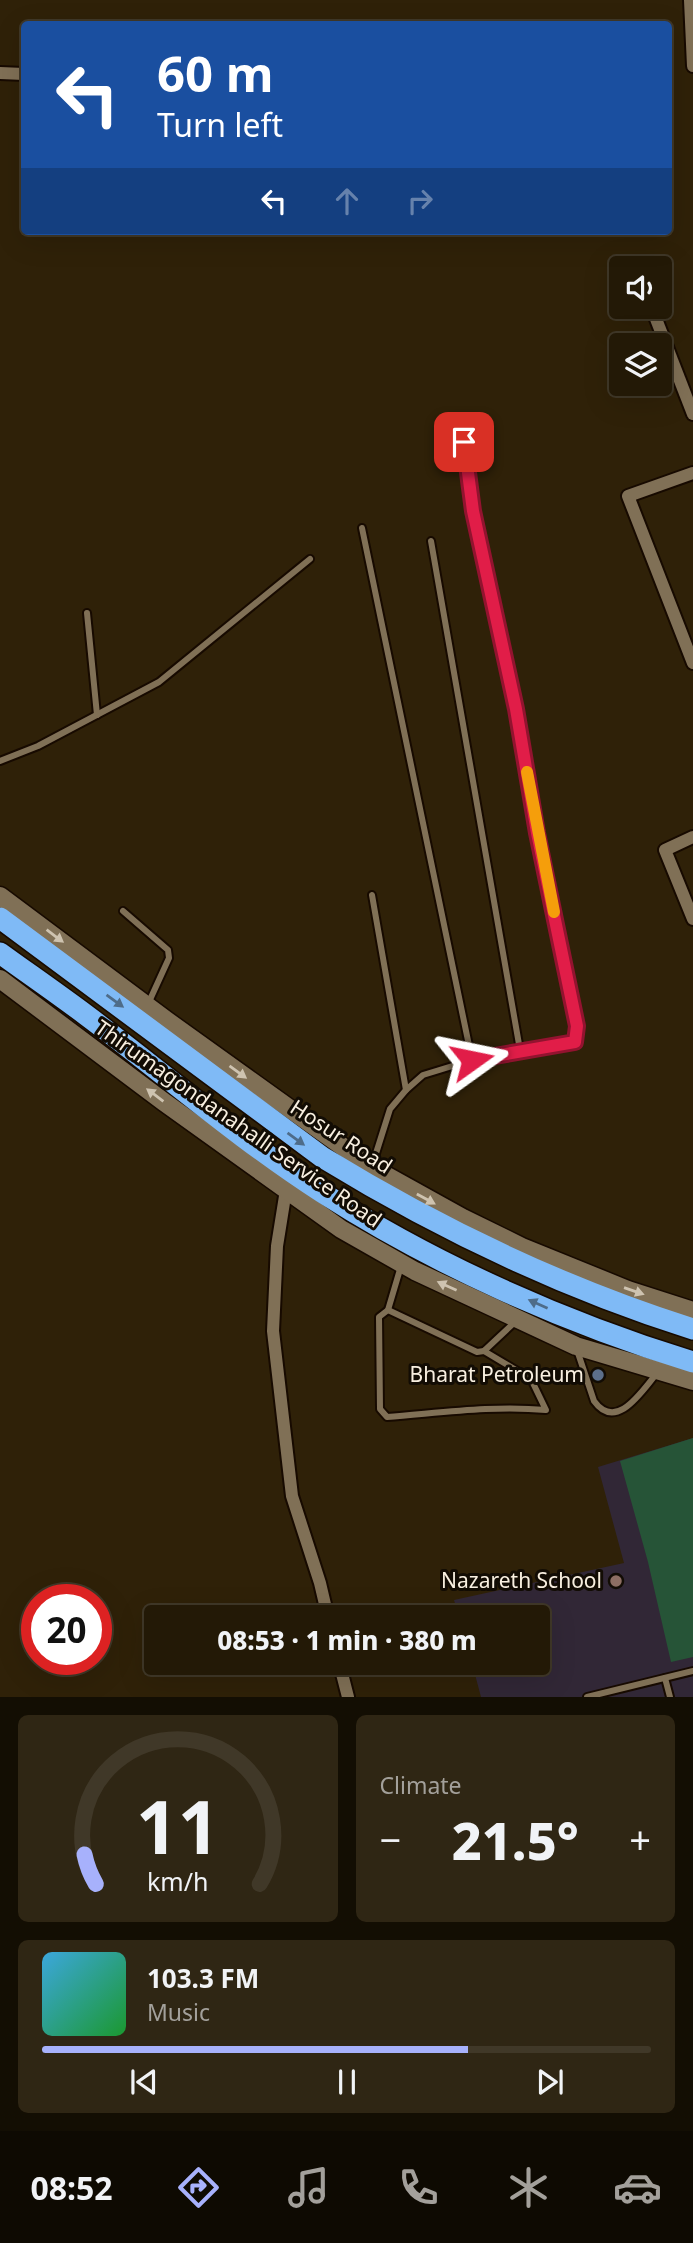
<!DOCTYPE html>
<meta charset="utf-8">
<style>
:root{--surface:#231906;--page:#2f2614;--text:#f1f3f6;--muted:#a3a09b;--line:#403828;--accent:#a7b1fc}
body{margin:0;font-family:"Noto Sans",sans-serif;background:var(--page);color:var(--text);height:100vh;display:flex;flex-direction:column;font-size:26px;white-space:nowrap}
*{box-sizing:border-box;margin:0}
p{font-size:23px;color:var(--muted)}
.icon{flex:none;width:38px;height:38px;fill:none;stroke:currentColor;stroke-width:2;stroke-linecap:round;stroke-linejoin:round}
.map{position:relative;height:1697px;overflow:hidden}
.panel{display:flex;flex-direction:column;gap:18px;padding:18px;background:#130e03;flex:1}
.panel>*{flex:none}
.hud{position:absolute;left:21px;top:21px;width:651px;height:214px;border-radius:7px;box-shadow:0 7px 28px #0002,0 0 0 2px var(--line);background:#1a4fa0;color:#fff;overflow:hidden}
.buttons{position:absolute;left:609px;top:256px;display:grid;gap:14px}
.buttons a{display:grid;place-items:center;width:63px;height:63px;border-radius:7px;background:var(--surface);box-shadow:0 7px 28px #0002,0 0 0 2px var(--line);font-size:35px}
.speed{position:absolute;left:21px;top:1584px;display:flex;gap:14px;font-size:35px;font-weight:700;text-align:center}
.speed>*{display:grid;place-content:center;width:91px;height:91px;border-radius:50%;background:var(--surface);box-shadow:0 7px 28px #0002,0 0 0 2px var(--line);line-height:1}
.speed .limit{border:10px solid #d22;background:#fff;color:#111}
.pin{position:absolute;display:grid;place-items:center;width:60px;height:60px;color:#fff;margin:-30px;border-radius:14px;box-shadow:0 4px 10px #0006}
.me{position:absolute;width:77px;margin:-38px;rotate:78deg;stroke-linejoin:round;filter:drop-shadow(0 0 5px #0008)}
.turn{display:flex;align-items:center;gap:24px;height:147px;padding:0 21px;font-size:32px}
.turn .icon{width:91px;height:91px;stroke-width:2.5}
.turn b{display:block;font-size:49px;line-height:60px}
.lanes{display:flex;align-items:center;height:66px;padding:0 21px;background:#0003;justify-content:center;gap:35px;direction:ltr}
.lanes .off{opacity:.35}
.big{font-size:52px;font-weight:800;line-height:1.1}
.panel .card{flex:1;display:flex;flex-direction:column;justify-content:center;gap:10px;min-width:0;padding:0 24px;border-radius:10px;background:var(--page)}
.panel .dial{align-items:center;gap:0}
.dial svg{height:182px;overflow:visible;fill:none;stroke:var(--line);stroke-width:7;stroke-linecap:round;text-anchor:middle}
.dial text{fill:var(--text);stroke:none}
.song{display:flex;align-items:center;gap:21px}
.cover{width:84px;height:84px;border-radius:10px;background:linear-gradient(135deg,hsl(200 70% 55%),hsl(130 70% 35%))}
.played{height:7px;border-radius:4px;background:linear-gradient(90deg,var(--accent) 70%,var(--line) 70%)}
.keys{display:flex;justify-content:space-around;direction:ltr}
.heat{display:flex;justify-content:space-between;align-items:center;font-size:38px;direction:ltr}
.panel .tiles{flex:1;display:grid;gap:18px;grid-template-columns:1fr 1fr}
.card:last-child{grid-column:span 2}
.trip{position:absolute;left:144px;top:1605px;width:406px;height:70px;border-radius:7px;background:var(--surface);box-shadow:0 7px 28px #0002,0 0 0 2px var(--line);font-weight:800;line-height:70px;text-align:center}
.menu{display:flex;height:112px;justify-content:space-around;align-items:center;background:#0e0a02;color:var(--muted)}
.menu .icon{width:49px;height:49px}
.menu .on{color:var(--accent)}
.menu b{font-size:32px;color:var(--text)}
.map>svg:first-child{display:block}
.education{fill:#312736}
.green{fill:#265437}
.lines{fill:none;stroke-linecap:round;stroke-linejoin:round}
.lane-casing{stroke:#170a00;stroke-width:10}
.street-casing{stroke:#170a00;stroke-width:16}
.secondary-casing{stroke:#170a00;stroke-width:21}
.highway-casing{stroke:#170a00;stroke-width:24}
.lane{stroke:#807056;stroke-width:6}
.street{stroke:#807056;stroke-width:12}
.secondary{stroke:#807056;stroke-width:18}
.highway{stroke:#7fbaf6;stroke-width:21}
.oneway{fill:#cec3b0}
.oneway2{fill:#4e6c89}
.route-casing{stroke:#92132f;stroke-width:18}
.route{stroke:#e11d48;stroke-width:12}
.slow{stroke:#f59e0b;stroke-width:12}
.service-dot{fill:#5c6f8a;stroke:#120c04;stroke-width:2.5}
.education-dot{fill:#8d6e63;stroke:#120c04;stroke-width:2.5}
.labels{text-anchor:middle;stroke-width:6;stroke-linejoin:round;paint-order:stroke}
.street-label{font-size:21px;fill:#f8efe0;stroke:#120c04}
.poi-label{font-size:21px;fill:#f8efe0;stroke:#120c04;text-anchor:end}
</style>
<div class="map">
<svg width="693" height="1697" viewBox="0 0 693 1697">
<rect width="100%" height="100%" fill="#2f2108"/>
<!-- education -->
<path class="education" d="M693 1438V1697H481L472 1663 537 1662V1617H459L454 1600 624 1563 598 1467Z"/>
<!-- green -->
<path class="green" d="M693 1438V1657L671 1662 648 1562 620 1461Z"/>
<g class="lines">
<defs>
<g id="lane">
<path d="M362 528 472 1060"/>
<path d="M431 541 520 1050"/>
<path d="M87 613 97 715"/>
<path d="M0 761 38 746 159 682 310 559"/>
<path d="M372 895 406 1090"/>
<path d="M123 911 168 950 169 958 148 1004"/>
<path d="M372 1166 390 1109 406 1090 423 1075 472 1060 575 1042 577 1026 537 833 516 709 473 511 464 442"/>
<path d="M401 1266 388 1310 379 1317 380 1409 387 1417C440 1413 493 1405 546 1410L531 1379 484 1351"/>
<path d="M388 1310 477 1352 484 1351 517 1320"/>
<path d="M577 1350 594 1401C617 1433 643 1389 658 1372"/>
<path d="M665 1678 670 1697"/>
<path d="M587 1697 693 1671"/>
</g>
<g id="street">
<path d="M690 0 693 66"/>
<path d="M0 73 24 74"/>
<path d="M637 267V268"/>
<path d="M651 306 693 414"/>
<path d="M693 473 628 496 693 663"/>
<path d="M693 837 665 850 693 919"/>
<path d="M286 1190 277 1246 273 1331 292 1496 320 1583 328 1617"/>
<path d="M339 1662 348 1697"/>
</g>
<g id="secondary">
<path d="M0 896 166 1020 371 1167 463 1218 522 1247 628 1290 693 1311"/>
<path d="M0 979 164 1102 341 1229 415 1271 576 1346 693 1381"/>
</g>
<g id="highway">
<path d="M0 918 322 1157C438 1228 563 1288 693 1329"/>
<path d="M0 953C29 974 58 994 86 1015 165 1074 239 1139 323 1193 435 1265 566 1323 693 1362"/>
</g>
</defs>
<!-- lane casing -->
<use href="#lane" class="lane-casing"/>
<!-- street casing -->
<use href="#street" class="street-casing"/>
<!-- secondary casing -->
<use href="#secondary" class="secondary-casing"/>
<!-- highway casing -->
<use href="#highway" class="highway-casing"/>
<!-- lane -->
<use href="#lane" class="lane"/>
<!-- street -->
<use href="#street" class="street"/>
<!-- secondary -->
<use href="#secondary" class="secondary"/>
<!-- highway -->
<use href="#highway" class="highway"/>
</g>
<!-- one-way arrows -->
<defs><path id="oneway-solid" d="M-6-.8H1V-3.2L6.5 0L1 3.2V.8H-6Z" transform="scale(1.75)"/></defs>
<g class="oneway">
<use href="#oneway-solid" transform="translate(55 936) rotate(37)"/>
<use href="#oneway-solid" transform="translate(238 1072) rotate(36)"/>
<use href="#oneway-solid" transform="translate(155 1095) rotate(-143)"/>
<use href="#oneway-solid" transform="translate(426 1199) rotate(29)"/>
<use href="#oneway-solid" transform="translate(447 1286) rotate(-156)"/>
<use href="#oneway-solid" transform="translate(634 1291) rotate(19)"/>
</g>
<g class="oneway2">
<use href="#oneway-solid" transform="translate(115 1001) rotate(36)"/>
<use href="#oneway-solid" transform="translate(296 1139) rotate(36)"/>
<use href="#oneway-solid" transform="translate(538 1304) rotate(-156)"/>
</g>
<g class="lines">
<defs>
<path id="route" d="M464 442 473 511 516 709 537 833 577 1026 575 1042 472 1060"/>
</defs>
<!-- route casing -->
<use href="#route" class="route-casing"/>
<!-- route -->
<use href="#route" class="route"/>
<!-- slow -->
<path class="slow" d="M527 772 554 912"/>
</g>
<!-- markers -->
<circle class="service-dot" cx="598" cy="1375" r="7"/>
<circle class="education-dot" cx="616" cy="1581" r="7"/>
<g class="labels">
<!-- street labels -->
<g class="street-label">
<text transform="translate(238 1124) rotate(35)" y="7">Thirumagondanahalli Service Road</text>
<text transform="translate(341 1137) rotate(33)" y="7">Hosur Road</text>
</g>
<!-- poi labels -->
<g class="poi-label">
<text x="584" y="1382">Bharat Petroleum</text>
<text x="602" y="1588">Nazareth School</text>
</g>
</g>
</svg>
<div class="buttons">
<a><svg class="icon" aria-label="sound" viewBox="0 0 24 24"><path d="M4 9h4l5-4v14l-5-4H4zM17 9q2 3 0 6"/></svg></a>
<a><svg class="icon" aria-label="layers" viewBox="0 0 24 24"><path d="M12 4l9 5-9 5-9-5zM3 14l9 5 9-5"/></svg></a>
</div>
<div class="speed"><div class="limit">20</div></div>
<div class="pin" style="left:464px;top:442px;background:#d93025"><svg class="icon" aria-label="arrive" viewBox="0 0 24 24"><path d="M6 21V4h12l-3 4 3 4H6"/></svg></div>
<svg class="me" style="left:472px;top:1060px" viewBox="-20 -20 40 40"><path d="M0-17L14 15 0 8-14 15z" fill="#e11d48" stroke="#fff" stroke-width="4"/></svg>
<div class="trip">08:53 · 1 min · 380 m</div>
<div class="hud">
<div class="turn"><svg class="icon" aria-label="left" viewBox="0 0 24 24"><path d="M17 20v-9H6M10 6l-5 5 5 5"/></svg><div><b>60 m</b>Turn left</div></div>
<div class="lanes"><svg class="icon" aria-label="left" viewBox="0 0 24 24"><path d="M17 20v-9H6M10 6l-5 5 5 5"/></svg><svg class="icon off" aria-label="ahead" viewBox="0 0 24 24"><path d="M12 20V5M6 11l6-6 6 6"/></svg><svg class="icon off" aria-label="right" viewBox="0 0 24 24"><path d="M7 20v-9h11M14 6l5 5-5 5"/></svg></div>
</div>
</div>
<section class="panel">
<div class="tiles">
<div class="card dial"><svg viewBox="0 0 100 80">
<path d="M14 69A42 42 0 1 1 86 69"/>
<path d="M14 69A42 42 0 0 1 9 56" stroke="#a7b1fc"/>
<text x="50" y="56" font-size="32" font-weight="700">11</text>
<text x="50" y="72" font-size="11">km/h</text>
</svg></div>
<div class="card"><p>Climate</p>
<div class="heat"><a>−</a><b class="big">21.5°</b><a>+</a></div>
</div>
<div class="card">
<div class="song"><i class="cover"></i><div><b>103.3 FM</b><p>Music</p></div></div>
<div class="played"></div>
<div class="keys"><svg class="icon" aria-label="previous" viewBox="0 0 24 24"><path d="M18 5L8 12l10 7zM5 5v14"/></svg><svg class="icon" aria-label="pause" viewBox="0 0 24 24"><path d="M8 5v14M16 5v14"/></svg><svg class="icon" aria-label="next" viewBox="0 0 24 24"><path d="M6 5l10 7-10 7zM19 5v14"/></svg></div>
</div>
</div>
</section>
<nav class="menu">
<b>08:52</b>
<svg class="icon on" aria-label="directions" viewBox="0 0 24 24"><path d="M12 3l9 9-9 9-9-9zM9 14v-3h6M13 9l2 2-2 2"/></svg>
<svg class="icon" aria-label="music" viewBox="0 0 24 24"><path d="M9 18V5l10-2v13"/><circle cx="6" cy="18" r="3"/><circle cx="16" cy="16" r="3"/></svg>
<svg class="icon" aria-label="phone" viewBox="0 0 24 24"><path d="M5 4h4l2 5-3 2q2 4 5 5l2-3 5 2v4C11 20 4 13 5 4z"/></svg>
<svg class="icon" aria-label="climate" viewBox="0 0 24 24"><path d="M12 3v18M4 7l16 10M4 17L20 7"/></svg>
<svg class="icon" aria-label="car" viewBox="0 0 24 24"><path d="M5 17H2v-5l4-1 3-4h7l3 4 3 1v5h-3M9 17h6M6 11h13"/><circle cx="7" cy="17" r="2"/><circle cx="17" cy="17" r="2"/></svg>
</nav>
